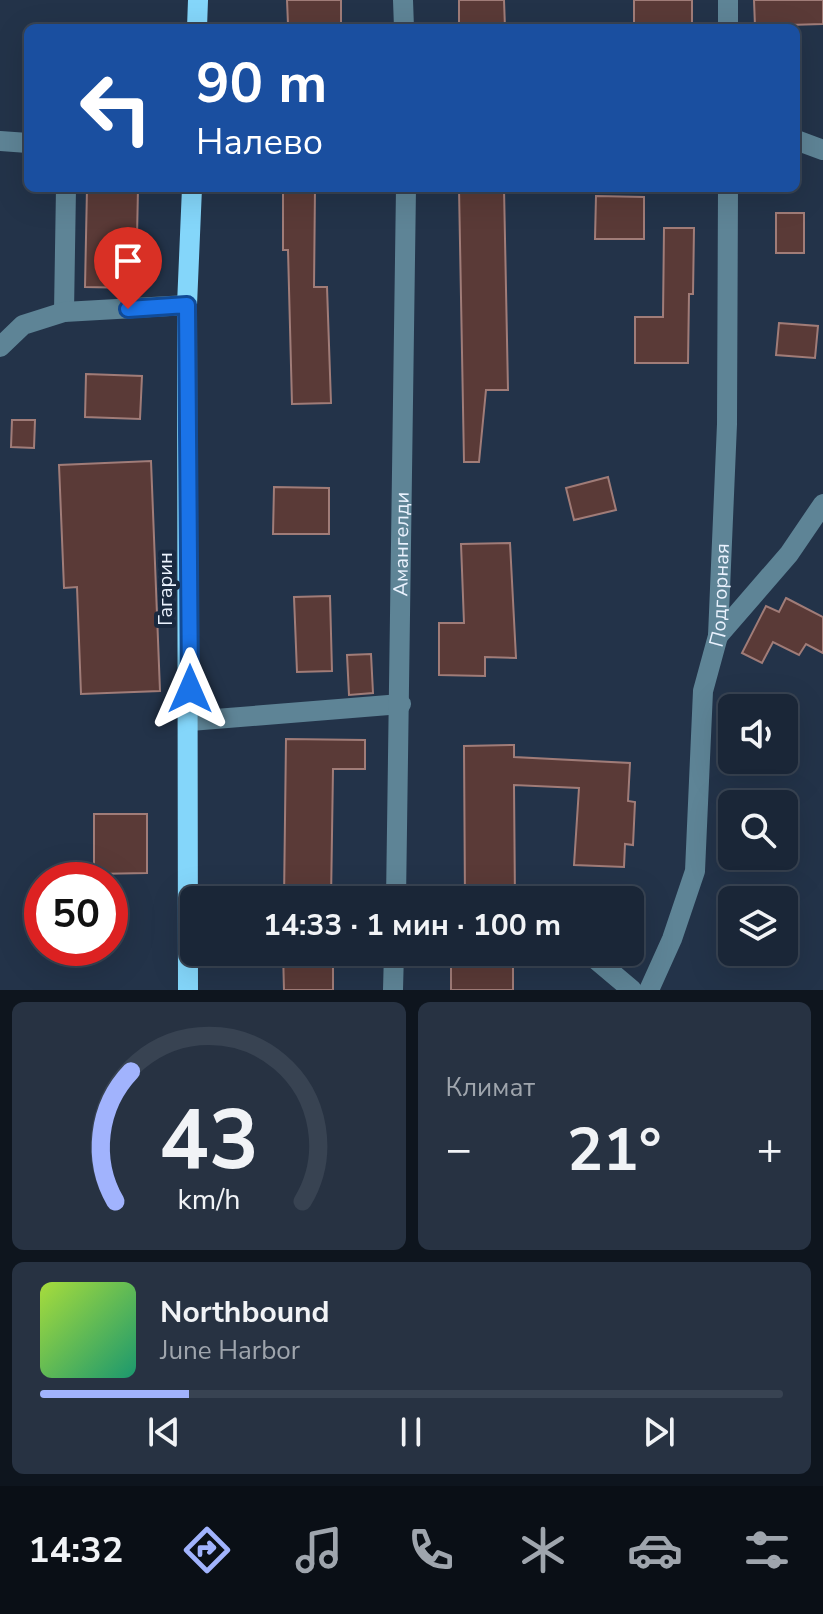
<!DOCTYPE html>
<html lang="ru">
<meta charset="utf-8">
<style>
:root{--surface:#1a2637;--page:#273242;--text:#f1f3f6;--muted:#9fa5ad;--line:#384352;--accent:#a1b3fd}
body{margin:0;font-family:"Nunito Sans",sans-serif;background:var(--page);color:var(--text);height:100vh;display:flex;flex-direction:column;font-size:30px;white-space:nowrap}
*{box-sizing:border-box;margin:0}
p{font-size:26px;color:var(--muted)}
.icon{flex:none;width:44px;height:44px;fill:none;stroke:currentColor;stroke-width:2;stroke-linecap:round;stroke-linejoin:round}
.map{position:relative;height:990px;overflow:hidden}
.side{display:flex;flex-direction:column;gap:12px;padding:12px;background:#0e151e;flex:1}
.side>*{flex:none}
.banner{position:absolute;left:24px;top:24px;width:776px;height:168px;border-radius:12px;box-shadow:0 8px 32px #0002,0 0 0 2px var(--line);background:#1a4fa0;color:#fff;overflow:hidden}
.controls{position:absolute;left:718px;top:694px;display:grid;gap:16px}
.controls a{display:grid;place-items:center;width:80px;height:80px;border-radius:12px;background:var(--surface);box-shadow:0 8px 32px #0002,0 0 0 2px var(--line);font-size:40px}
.speed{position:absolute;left:24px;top:862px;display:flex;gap:16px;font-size:40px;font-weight:700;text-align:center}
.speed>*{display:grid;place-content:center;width:104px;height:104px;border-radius:50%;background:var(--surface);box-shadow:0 8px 32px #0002,0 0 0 2px var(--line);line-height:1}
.speed .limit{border:12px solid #d22;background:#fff;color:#111}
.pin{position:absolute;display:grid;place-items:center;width:68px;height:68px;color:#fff;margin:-82px -34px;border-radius:50% 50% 50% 0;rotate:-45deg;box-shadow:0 0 8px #0007}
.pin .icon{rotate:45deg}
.me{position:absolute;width:88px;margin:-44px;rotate:0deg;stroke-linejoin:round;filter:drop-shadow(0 0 6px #0008)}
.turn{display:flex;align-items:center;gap:28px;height:168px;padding:0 40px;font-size:36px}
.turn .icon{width:104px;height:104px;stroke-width:2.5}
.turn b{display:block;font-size:56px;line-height:68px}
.big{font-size:60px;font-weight:700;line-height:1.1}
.side .card{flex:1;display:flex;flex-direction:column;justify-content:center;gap:12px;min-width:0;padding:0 28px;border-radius:12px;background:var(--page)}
.side .dial{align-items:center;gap:0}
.dial svg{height:208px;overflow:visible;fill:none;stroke:var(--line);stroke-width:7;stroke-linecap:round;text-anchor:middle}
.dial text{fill:var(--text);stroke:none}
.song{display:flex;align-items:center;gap:24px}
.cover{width:96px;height:96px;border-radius:12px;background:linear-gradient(135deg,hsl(80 70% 55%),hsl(160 70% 35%))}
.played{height:8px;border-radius:4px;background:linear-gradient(90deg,var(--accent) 20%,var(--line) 20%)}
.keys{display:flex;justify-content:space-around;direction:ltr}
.heat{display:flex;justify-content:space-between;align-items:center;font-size:44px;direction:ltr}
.side .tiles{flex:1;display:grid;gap:12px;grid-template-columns:1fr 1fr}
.card:last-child{grid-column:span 2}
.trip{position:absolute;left:180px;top:886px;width:464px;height:80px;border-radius:12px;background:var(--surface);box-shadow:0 8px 32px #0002,0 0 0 2px var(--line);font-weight:700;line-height:80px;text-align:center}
.dock{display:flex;height:128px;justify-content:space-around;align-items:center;background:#0a0f16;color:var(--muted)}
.dock .icon{width:56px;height:56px}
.dock .current{color:var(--accent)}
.dock b{font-size:36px;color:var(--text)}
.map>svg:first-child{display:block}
.building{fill:#5a3a37;stroke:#a07c78;stroke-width:2}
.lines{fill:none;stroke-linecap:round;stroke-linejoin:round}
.minor{stroke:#5e8496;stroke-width:20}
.major{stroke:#84d6fa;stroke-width:20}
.route-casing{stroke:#114b97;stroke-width:20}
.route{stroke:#1a73e8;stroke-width:14}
.labels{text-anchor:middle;stroke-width:8;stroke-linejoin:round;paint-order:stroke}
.street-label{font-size:20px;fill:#eaf2fe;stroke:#19293f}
</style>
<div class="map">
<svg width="823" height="990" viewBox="0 0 823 990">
<rect width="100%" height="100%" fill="#233349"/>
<!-- building -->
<g class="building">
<path d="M287 0H341V23L288 24Z"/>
<path d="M459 0H504L505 28H459Z"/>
<rect x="634" y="0" width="58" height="28"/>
<path d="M754 0H823V24L755 26Z"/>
<path d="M87 188H138L136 288 85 287Z"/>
<path d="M283 188H315L314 287H327L331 403 292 404 288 250H283Z"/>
<path d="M459 188H504L508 390H486L479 462H464Z"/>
<path d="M596 196 644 197V239H595Z"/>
<rect x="776" y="213" width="28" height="40"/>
<path d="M664 228H694L693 294H689L688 363H635V317H663Z"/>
<path d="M779 323 818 326 815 358 776 355Z"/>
<path d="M86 374 142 376 140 419 85 417Z"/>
<path d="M12 420H35L34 448 11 447Z"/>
<path d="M151 461 160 691 81 694 77 587 64 588 59 465Z"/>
<path d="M608 477 616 510 574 520 566 488Z"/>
<path d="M274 487 329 488V534H273Z"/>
<path d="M510 543 516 658 485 657V676L439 675V623H464L461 544Z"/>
<path d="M330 596 332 671 297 672 294 597Z"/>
<path d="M786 598 823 617V653L806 644 799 655 773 642 762 663 742 653 766 606 779 612Z"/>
<path d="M371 654 373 693 349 695 347 655Z"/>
<path d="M286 739 365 740V769H333L331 900H284Z"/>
<path d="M514 745V757L630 763 628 801 635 802 633 845 625 844 624 867 574 865 579 788 514 785 515 900H465L464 746Z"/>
<path d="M94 814H147V873L94 874Z"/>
<path d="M283 952H333V990H284Z"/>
<rect x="451" y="955" width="62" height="35"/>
</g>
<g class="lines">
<!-- minor -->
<g class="minor">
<path d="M403 0 404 28"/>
<path d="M728 28V0"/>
<path d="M796 140 823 150"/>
<path d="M0 141 28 143"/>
<path d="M64 312 66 188"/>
<path d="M0 347 23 325 64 312 187 305"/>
<path d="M718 636 789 554 823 504"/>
<path d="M190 721 401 704"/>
<path id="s1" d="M396 900 406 188"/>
<path d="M587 952 632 990"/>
<path d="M393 990 394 952"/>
<path id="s2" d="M649 990 672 939 695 871 703 691 718 636 727 424 728 188"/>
</g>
<!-- major -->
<g class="major">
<path d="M197 28 198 0"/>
<path d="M188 990 187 305 192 188"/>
</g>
</g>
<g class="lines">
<defs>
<path id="route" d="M128 309 187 305 190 689"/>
</defs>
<!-- route casing -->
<use href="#route" class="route-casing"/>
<!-- route -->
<use href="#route" class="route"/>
</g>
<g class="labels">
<!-- street labels -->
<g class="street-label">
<text dy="7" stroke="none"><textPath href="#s1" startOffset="356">Амангелди</textPath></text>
<text transform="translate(165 589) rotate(-90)" y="7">Гагарин</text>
<text dy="7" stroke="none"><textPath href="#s2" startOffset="406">Подгорная</textPath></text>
</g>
</g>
</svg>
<div class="controls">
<a><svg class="icon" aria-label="sound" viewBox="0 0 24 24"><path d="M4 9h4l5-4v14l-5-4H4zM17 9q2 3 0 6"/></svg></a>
<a><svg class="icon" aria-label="search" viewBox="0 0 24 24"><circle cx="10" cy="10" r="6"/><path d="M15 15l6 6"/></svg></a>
<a><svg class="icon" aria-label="layers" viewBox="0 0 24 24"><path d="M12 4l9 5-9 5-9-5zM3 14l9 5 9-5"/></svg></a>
</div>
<div class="speed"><div class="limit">50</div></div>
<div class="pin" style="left:128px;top:309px;background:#d93025"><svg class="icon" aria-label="arrive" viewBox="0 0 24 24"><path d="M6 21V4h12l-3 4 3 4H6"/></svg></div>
<svg class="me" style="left:190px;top:689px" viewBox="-20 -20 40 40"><path d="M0-17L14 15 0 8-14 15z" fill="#1a73e8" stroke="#fff" stroke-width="4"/></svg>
<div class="trip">14:33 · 1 мин · 100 m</div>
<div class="banner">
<div class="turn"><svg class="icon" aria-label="left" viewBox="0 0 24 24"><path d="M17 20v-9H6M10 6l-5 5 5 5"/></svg><div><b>90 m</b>Налево</div></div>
</div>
</div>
<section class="side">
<div class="tiles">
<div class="card dial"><svg viewBox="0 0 100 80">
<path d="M14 69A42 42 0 1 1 86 69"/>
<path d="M14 69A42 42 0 0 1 20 19" stroke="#a1b3fd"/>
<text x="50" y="56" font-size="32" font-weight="700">43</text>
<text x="50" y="72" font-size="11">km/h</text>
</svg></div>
<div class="card"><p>Климат</p>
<div class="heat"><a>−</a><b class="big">21°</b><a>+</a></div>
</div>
<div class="card">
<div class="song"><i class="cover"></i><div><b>Northbound</b><p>June Harbor</p></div></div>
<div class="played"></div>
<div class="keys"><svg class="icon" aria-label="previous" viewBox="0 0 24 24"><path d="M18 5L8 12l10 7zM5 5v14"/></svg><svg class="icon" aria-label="pause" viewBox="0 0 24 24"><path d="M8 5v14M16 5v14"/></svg><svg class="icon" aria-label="next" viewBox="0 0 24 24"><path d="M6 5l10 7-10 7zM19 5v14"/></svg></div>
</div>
</div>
</section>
<nav class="dock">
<b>14:32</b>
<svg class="icon current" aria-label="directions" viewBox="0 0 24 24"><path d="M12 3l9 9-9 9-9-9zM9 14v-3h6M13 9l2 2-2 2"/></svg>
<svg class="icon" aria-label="music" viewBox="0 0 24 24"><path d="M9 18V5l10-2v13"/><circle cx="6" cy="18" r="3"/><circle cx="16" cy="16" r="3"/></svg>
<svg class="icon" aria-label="phone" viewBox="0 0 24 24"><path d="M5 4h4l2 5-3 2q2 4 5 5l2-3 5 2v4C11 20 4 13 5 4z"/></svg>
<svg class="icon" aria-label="climate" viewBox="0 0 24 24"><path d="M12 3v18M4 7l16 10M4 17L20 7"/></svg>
<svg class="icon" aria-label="car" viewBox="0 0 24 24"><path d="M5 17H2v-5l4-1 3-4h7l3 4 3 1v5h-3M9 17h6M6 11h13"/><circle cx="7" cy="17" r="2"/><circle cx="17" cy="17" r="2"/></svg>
<svg class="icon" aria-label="filters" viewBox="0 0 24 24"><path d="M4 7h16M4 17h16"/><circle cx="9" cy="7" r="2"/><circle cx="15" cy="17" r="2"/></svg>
</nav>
